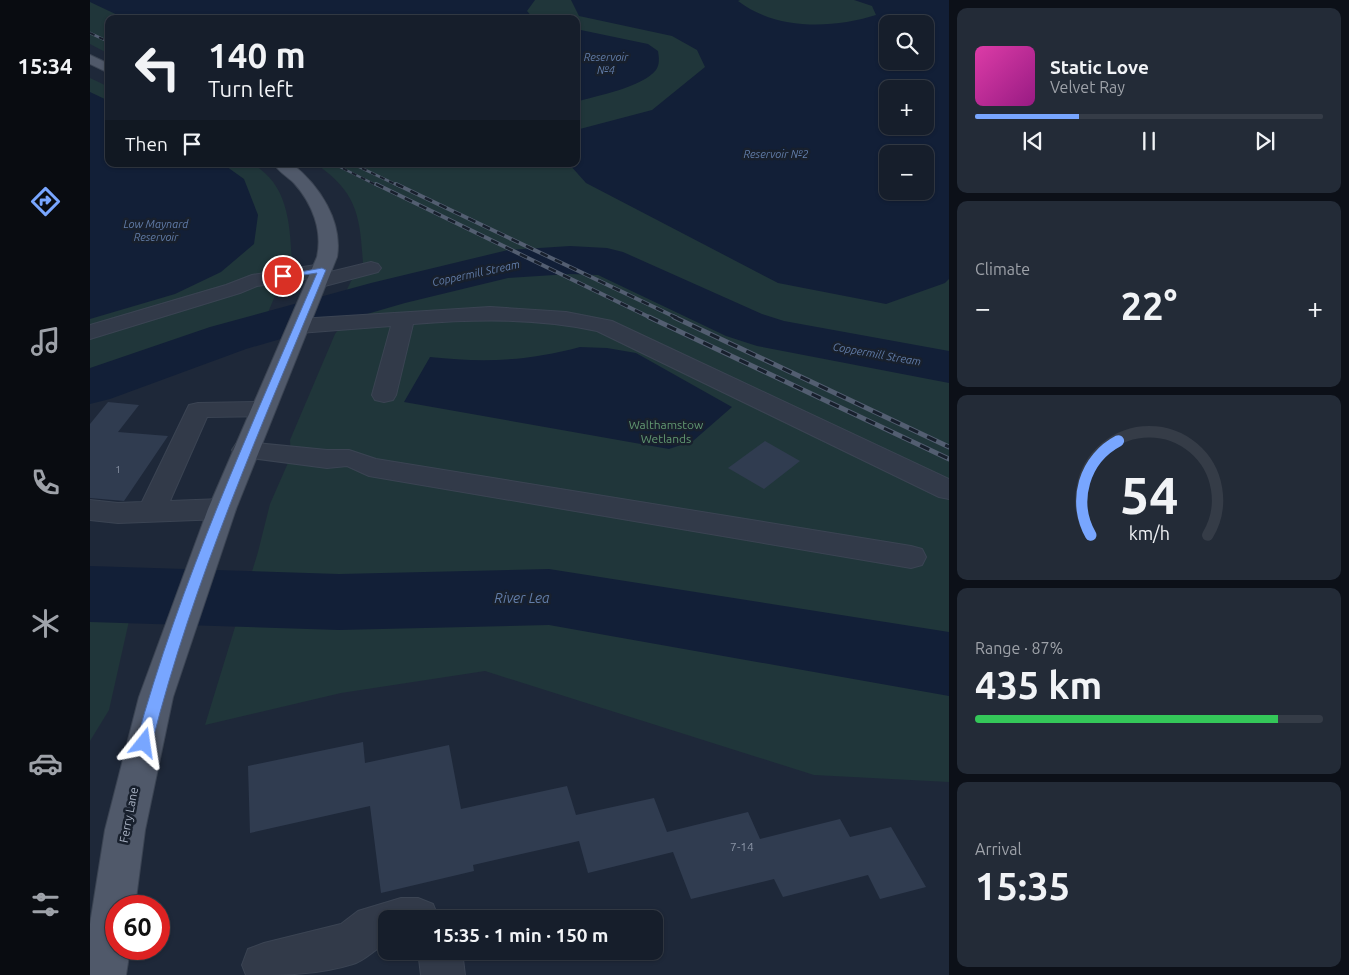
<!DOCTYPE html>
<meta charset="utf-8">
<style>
:root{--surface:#161e2b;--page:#232b37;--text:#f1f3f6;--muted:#9ea2a9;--line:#353c47;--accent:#78a6ff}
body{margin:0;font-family:Ubuntu,sans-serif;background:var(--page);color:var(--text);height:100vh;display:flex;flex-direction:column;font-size:19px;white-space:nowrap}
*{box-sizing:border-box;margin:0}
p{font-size:16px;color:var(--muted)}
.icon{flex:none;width:28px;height:28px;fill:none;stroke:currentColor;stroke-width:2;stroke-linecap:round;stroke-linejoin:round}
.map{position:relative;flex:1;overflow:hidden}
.side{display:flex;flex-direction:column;gap:8px;padding:8px;background:#0c1018;width:400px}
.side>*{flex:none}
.banner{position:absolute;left:15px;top:15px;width:475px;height:152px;border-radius:10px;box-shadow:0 1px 4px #0004,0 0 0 1px var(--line);background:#161e2b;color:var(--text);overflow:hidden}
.tools{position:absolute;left:789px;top:15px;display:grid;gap:10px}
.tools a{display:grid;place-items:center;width:55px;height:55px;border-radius:10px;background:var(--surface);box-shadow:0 1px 4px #0004,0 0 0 1px var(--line);font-size:25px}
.speed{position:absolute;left:15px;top:895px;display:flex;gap:10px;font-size:25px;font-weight:700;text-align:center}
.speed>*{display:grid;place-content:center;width:65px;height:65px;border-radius:50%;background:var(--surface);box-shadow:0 1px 4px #0004,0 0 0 1px var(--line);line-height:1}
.speed .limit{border:8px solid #d22;background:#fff;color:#111}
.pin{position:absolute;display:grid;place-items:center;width:42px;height:42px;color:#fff;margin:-21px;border:2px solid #fff;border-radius:50%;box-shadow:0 1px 5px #0007}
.me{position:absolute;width:55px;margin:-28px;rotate:15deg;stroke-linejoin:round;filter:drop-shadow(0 0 4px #0008)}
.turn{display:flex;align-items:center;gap:18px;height:105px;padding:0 20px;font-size:22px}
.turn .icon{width:65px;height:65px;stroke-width:2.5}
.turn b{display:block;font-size:35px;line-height:42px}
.then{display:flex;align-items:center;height:48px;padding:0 20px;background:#0003;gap:10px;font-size:19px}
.big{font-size:38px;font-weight:600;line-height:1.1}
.side .widget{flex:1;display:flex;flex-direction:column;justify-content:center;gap:8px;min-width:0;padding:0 18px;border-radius:10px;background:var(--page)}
.side .dial{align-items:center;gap:0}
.dial svg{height:130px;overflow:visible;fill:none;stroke:var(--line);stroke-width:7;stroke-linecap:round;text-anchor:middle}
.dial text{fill:var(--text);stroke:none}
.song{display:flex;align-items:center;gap:15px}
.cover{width:60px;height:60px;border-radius:8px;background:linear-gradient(135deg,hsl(320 70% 55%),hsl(310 70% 35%))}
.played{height:5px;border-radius:2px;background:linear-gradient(90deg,var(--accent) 30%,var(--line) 30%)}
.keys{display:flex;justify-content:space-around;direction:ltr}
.heat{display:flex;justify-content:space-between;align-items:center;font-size:28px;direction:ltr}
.charge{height:8px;border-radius:4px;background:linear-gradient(90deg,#34c759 87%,var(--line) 0)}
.trip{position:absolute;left:288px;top:910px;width:285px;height:50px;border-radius:10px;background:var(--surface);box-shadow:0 1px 4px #0004,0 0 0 1px var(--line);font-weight:600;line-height:50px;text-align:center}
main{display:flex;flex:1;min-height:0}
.menu{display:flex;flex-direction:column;width:90px;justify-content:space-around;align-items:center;background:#090c11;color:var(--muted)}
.menu .icon{width:35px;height:35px}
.menu .on{color:var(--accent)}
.menu b{font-size:22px;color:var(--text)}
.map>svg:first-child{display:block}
.green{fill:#20363a;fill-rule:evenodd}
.water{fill:#121f37;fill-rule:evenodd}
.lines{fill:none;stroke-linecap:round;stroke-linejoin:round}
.river{fill:#121f37;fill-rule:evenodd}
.building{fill:#303c50}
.minor-casing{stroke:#3b4453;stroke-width:2}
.major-casing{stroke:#3b4453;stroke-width:2}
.minor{fill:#323a49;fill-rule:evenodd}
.major{fill:#50596a;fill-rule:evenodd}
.rail-far2-casing{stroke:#535e71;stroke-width:2.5}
.rail-far1-casing{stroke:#535e71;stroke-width:4}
.rail-casing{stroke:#535e71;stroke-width:5}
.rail-far2{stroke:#18202d;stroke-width:2;stroke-dasharray:5;stroke-linecap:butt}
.rail-far1{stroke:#18202d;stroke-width:2.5;stroke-dasharray:8;stroke-linecap:butt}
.rail{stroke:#18202d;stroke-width:3;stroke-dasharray:10;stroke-linecap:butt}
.route{fill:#78a6ff;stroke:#4e6ca6}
.labels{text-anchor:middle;stroke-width:5;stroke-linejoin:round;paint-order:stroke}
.number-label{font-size:10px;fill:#8b95a6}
.far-water-label{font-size:11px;font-style:italic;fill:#627da9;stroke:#18202d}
.park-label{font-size:12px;fill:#629871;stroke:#18202d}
.street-label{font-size:12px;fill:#acb5c6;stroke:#18202d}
.near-number-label{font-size:12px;fill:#8b95a6}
.water-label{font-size:14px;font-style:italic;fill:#627da9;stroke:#18202d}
</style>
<main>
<nav class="menu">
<b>15:34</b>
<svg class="icon on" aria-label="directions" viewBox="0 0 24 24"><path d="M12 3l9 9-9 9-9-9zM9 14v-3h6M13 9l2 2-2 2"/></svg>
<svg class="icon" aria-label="music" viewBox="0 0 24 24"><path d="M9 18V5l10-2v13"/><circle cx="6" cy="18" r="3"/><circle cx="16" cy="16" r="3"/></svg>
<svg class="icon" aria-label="phone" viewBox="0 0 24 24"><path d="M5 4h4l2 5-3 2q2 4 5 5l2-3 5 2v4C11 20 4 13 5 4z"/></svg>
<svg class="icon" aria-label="climate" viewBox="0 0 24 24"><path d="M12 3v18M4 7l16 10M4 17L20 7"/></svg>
<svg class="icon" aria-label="car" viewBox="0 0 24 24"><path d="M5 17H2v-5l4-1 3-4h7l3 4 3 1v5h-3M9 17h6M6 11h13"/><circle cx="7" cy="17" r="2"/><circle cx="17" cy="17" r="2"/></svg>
<svg class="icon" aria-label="filters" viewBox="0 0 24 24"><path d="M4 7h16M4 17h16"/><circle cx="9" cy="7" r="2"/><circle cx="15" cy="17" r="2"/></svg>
</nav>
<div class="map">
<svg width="859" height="975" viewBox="0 0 859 975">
<rect width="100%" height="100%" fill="#1e2839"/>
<!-- green -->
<g class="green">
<path d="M0 0H859V782L724 775 395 671 251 693 115 725 168 552 180 504 201 456 200 440 245 334 252 325C248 304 259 280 273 264 270 217 268 193 226 164H486V19H19V54L0 44ZM798 24H835V61H798ZM798 89H835V126H798ZM798 154H835V191H798Z"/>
<path d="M0 78 19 87V164H162C199 184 200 226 202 264L178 271 176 285 187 291 172 327 159 341 0 399Z"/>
<path d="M0 603 41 612 19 710 0 741Z"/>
</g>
<!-- water -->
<g class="water">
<path d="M0 0H445L437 11 444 19H36L0 2Z"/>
<path d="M481 0H650L648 1C686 30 742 29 786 15L782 6 764 0H859V279L855 283 796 304 688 283 496 183 479 164H486V130L562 110 615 67 607 50 582 36 489 16ZM798 24H835V61H798ZM798 89H835V126H798ZM798 154H835V191H798Z"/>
<path d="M486 29 558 44 568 51C569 58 570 64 566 70 553 87 506 96 486 102Z"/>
<path d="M0 92 19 101V164H133L154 179 168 215 164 244 131 272 85 294 0 319Z"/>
<path d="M151 324 159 341 0 399V370Z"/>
<path d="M490 347 517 348 546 353 642 407 603 441 579 449 314 402 340 357C394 363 438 361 490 347Z"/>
</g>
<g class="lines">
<!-- river -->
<g class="river">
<path d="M480 246 517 248 533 252 672 314 694 321 859 351V383L667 346 636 336 508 275 480 274 418 278 315 303 156 349 20 399 0 404V368L120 327 281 283 418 250Z"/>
<path d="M0 566 249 574 459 569 859 632V696L459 625 249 630 0 622Z"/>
</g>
</g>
<!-- building -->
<g class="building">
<path d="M18 402 49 405 28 432 78 436 34 501 0 498V424Z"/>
<path d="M675 441 710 461 674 489 638 468Z"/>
<path d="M273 742 275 763 359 745 371 809 477 786 486 815 564 798 577 832 658 812 670 839 750 819 760 837 801 827 836 887 790 899 778 875 693 897 684 879 601 899 583 852 498 873 489 841 383 865 384 871 291 893 280 806 160 833 158 766Z"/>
</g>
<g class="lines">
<defs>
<g id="minor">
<path d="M281 262 288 264 291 268 288 272 227 288 220 286 217 282 220 278 167 286 150 293 0 339V325L136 285 162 275 232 264 239 266 242 270 240 272Z"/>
<path d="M400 307 476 312 522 321 859 479V499L849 497 507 331C446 318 386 319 323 324L306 395 303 400 294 402 285 400 282 395 301 326 209 333 201 331 198 326 201 321 209 319Z"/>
<path d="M173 402 182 404 185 409 182 414 173 416 117 417 80 501 132 499 142 502 146 509 142 516 132 519 28 523 0 520V500L28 503 52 502 99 405 108 403Z"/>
<path d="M155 442 237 450H259L286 459 821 546 832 549 836 557 832 565 821 568 279 476 257 466 237 468 146 456 142 450 146 444Z"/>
<path d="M311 898H328L343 904 349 919H296V944C284 949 276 960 263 964 228 975 193 975 156 975L152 965 158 949 174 943 251 924 268 911Z"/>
<path d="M328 951H372L375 975H331Z"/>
</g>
<g id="major">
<path d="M0 55 19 64V73L0 64Z"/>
<path d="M184 164H202C229 185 253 221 247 257L146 509 83 697 55 830 45 906H26V949H40L36 975H0V924L15 830 49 697 118 509 227 257C233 230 222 203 204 183 198 177 189 172 184 164Z"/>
</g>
</defs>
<!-- minor casing -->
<use href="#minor" class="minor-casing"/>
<!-- major casing -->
<use href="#major" class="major-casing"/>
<!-- minor -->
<use href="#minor" class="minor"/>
<!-- major -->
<use href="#major" class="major"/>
<defs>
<g id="rail-far2">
<path d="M0 33 19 42"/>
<path d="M244 164 288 186"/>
<path d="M263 164 309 186"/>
</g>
<g id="rail-far1">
<path d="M286 184 561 318"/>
<path d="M306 184 587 318"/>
</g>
<g id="rail">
<path d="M559 317 859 459"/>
<path d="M584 317 859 447"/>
</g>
</defs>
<!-- rail-far2 casing -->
<use href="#rail-far2" class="rail-far2-casing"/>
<!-- rail-far1 casing -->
<use href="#rail-far1" class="rail-far1-casing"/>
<!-- rail casing -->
<use href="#rail" class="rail-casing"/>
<!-- rail-far2 -->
<use href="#rail-far2" class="rail-far2"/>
<!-- rail-far1 -->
<use href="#rail-far1" class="rail-far1"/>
<!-- rail -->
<use href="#rail" class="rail"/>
</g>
<!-- route -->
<path class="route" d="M232 268 236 270C172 425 103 580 62 743L59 748 54 750 49 748 46 743C90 581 161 427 227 273L193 278 188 276Z"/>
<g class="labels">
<!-- number labels -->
<g class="number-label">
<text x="28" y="473">1</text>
</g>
<!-- far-water labels -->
<g class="far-water-label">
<text x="516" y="61">Reservoir<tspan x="516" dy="13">№4</tspan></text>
<text x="686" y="158">Reservoir №2</text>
<text x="66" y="228">Low Maynard<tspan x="66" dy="13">Reservoir</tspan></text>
<text transform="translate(386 273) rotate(-12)" y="4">Coppermill Stream</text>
<text transform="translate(787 354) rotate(10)" y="4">Coppermill Stream</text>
</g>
<!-- park labels -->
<g class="park-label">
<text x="576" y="429">Walthamstow<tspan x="576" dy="14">Wetlands</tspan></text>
</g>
<!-- street labels -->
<g class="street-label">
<text transform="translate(39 815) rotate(-79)" y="4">Ferry Lane</text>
</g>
<!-- near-number labels -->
<g class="near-number-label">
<text x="652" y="851">7-14</text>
</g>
<!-- water labels -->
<g class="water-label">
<text x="432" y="603">River Lea</text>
</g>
</g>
</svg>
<div class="tools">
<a><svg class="icon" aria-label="search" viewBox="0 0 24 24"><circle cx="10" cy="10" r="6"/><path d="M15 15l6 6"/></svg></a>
<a>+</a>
<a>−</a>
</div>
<div class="speed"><div class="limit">60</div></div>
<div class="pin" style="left:193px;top:276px;background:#d93025"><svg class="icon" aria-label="arrive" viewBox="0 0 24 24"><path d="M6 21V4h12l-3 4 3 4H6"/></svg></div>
<svg class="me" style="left:54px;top:743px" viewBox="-20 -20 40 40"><path d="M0-17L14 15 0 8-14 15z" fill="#78a6ff" stroke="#fff" stroke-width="4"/></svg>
<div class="trip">15:35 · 1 min · 150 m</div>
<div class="banner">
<div class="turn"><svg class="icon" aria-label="left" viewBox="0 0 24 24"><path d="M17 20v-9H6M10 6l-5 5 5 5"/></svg><div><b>140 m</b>Turn left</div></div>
<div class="then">Then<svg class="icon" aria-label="arrive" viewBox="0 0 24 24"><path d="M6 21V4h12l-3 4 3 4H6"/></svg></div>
</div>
</div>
<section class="side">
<div class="widget">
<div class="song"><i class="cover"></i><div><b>Static Love</b><p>Velvet Ray</p></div></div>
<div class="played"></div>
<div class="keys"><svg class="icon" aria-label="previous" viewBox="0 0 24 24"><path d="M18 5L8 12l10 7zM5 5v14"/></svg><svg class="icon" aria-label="pause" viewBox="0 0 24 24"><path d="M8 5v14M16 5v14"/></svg><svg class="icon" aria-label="next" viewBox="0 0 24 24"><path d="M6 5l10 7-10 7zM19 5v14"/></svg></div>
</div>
<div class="widget"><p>Climate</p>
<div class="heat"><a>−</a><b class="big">22°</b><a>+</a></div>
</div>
<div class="widget dial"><svg viewBox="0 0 100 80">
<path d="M14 69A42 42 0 1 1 86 69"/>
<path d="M14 69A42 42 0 0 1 31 11" stroke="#78a6ff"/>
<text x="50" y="56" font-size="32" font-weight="700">54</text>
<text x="50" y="72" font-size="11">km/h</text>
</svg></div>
<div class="widget"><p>Range · 87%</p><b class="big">435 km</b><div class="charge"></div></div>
<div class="widget"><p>Arrival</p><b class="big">15:35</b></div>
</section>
</main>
